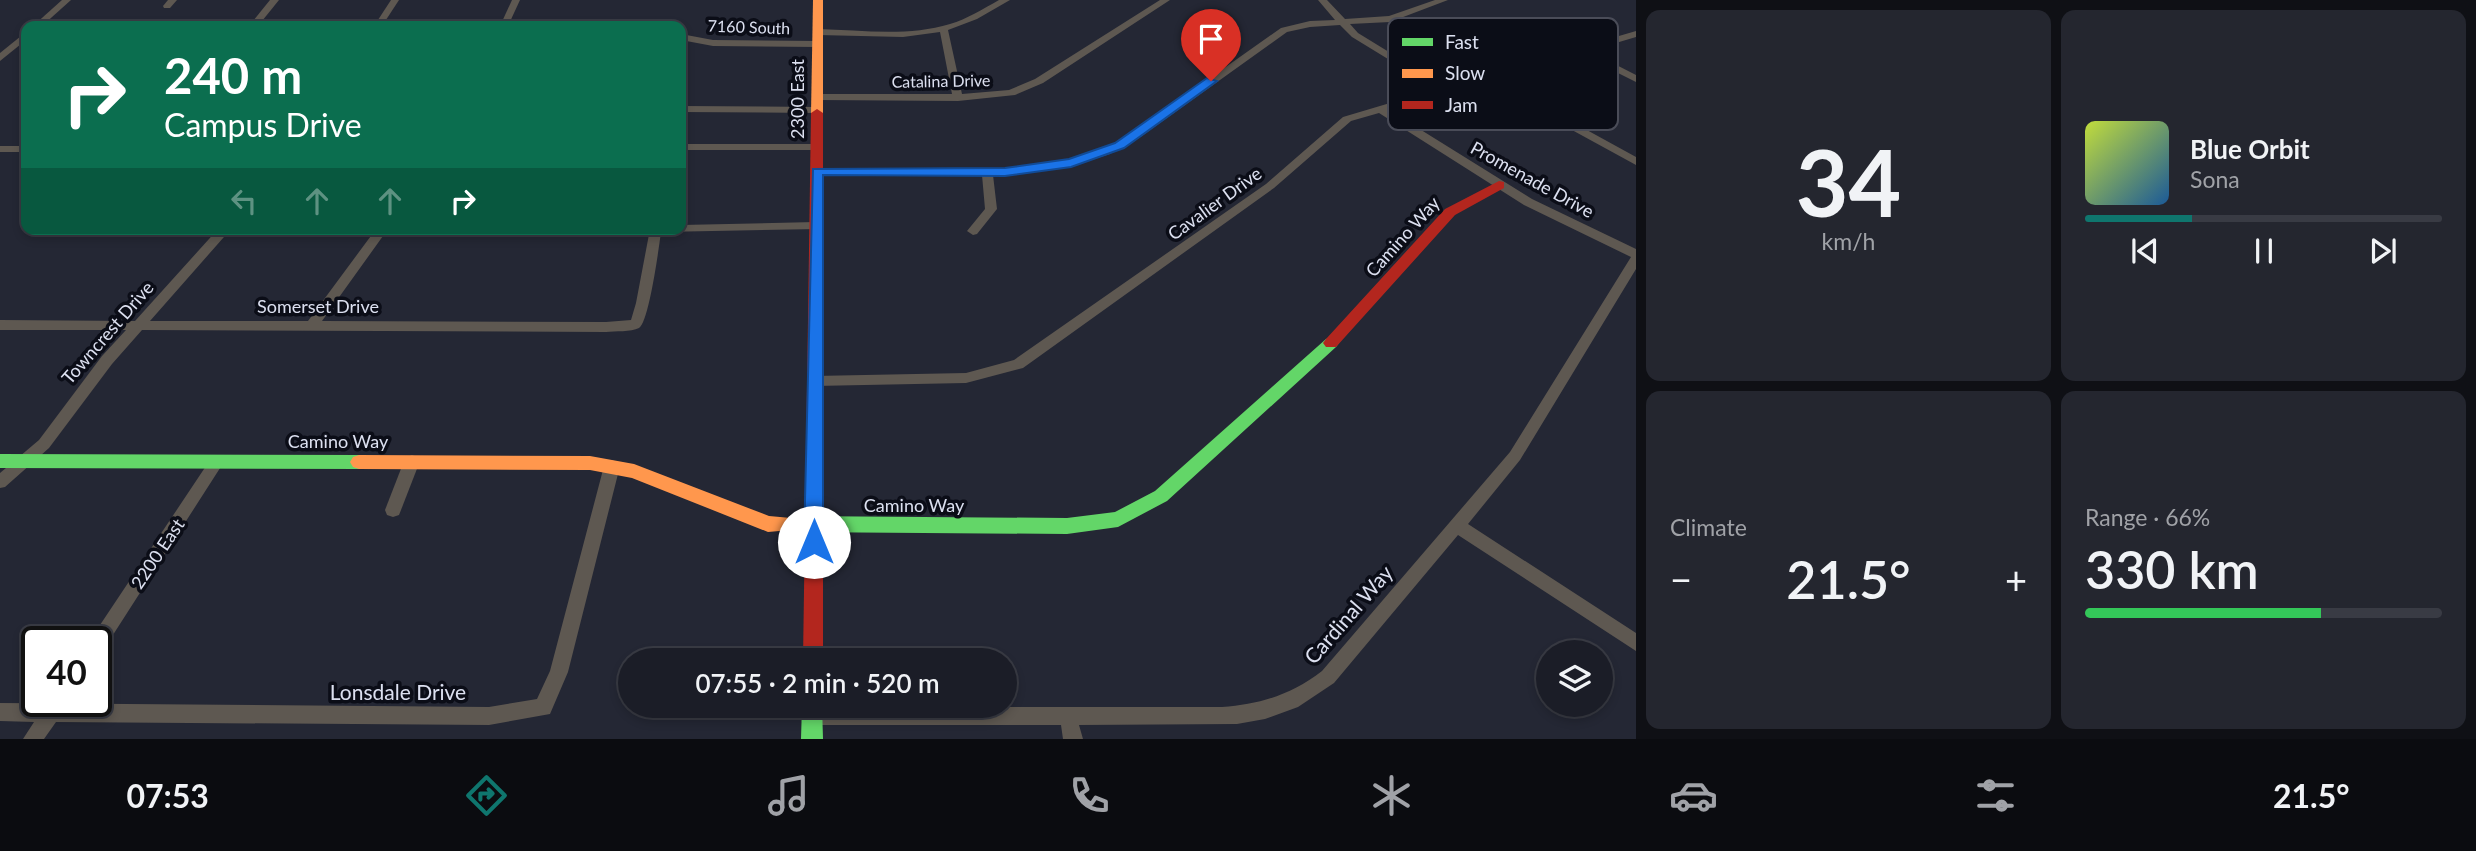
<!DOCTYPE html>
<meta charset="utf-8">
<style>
:root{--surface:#1b1d27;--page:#24262f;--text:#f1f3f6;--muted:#a0a2a7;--line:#393b44;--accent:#0f766e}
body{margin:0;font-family:Lato,sans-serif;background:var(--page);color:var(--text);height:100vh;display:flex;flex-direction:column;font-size:26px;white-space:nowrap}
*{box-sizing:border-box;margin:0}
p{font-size:23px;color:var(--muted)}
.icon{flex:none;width:38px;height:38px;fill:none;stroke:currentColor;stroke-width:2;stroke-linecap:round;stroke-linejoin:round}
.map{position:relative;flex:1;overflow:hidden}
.panel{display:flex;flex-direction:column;gap:10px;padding:10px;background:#0f1015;width:840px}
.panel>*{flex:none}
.hud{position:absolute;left:21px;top:21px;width:665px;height:214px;border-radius:14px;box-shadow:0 4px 10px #0003,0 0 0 2px var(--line);background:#0b6e4f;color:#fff;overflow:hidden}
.controls{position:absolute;left:1536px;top:640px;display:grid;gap:14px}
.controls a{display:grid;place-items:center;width:77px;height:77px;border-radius:50%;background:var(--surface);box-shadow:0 4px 10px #0003,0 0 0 2px var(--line);font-size:35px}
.speed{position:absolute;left:21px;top:626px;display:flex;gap:14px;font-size:35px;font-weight:700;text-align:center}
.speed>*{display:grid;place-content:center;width:91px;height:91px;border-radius:50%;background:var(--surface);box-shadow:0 4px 10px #0003,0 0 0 2px var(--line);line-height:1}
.speed .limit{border:4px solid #111;border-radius:10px;background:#fff;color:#111}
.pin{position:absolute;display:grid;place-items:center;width:60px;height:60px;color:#fff;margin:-72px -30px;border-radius:50% 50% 50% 0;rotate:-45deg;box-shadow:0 0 7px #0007}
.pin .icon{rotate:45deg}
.me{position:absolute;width:77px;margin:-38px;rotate:0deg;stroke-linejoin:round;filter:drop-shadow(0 0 5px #0008)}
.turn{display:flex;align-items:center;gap:24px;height:147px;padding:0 28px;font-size:32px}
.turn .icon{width:91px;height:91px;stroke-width:2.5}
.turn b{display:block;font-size:49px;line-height:60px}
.lanes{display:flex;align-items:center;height:66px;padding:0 28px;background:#0003;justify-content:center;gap:35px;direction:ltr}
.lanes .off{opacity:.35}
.big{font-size:52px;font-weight:600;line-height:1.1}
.panel .tile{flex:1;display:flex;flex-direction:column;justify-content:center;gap:10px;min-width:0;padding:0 24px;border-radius:14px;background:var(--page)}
.panel .dial{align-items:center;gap:0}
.dial b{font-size:91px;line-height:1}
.song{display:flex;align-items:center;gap:21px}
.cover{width:84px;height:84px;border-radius:10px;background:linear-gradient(135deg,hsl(70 70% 55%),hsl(210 70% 35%))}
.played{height:7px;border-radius:4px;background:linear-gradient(90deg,var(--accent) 30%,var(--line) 30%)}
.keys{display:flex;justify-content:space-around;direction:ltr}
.heat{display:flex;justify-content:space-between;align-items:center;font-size:38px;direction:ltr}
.charge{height:10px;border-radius:5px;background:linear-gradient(90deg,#34c759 66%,var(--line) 0)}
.panel .tiles{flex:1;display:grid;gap:10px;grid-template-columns:repeat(2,1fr)}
.trip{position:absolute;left:618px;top:648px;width:399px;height:70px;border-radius:35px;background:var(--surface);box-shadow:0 4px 10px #0003,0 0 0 2px var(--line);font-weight:600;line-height:70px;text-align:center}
.tabs{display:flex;height:112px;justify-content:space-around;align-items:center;background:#0b0c10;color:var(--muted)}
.tabs .icon{width:49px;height:49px}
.tabs .on{color:var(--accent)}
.tabs b{font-size:32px;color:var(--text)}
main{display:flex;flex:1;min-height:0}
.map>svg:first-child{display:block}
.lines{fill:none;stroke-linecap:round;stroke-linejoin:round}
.street{fill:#5e5851;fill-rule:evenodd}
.fast{fill:#63d668;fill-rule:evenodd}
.slow{fill:#ff974d;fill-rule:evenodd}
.jam{fill:#b3261e;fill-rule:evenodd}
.route{fill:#1a73e8;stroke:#114b97;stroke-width:2}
.labels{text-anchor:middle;stroke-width:7;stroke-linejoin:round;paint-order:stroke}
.far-street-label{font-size:16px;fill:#dce0f0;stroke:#0b0d17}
.street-label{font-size:18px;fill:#dce0f0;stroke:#0b0d17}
.near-street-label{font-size:21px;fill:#dce0f0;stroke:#0b0d17}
.key{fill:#0b0d17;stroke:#4a4c58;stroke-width:2}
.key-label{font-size:19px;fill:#dce0f0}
</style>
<main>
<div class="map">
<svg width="1636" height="739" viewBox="0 0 1636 739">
<rect width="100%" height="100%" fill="#242734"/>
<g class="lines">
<!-- street -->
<g class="street">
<path d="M62 0H71L42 26H33Z"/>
<path d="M168 0H177L170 8H164L163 6Z"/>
<path d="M270 0H279L258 26H249Z"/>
<path d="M391 0H399L382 26H374Z"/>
<path d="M512 0H520L508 26H500Z"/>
<path d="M999 0H1010L977 19 948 30 962 94 1009 90 1035 79 1160 0H1170L1043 83 1015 95 958 101 817 100 812 97 817 94H952L940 32 903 37 818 35 813 32 818 29C861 30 908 37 950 24 967 19 983 9 999 0Z"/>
<path d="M1318 0H1327L1345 19 1389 16 1435 0H1448L1390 22 1350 24 1358 33 1446 87 1478 77 1479 75H1486L1636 31V37L1589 51 1636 75V82L1580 54 1494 79 1636 157V165L1484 82 1389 110 1532 199 1636 249V269L1520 460 1468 524 1636 633V651L1458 535 1334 683 1298 707 1265 719 1237 724 1079 725 1083 739H1063L1061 725H812L805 723 803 716 805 709 812 707H1222C1260 704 1291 695 1322 671L1510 452 1631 257 1524 205 1379 113 1351 121 1274 188 1023 368 966 383 814 386 809 385 807 381 809 377 814 376 966 373 1014 360 1266 184 1343 117 1437 89 1352 37 1340 25 1310 27 1287 32 1139 138 1110 154 1076 165 993 175 997 209 977 234 973 235 967 231 985 209 982 175H817L813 174V170L1005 169 1074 159 1102 150 1131 134 1281 28 1310 21 1335 20Z"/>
<path d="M26 32V40L0 61V53Z"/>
<path d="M681 34 713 40 818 41 823 44 818 47 713 46 681 40Z"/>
<path d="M681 106 817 107 822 110 817 113 681 112Z"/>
<path d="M681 144H817L822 147 817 150H681Z"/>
<rect x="0" y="146" width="26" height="6"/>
<path d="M815 222 819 223 821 226 819 229 661 232C659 247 649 322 639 328 631 332 615 331 606 332L142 330 112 364 49 448 5 487 0 488V473L39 440 102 356 126 330H0V320L135 321 218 229H231L150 321H308L376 229H388L322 321 606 322 631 320 636 303 650 229H681V225Z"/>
<path d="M217 455 222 457 225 461 222 465 102 652 96 654V642H89L90 640 212 457Z"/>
<path d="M412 455 417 457 420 461 401 510 399 515 393 517 387 515 385 510 404 461 407 457Z"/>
<path d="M612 460 617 462 620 466 568 672 550 714 489 725 56 722 44 739H23L34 722 0 721V703L489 707 537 699 550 671 604 466 607 462Z"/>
</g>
<!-- fast -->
<g class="fast">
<path d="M1331 337 1336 339 1339 343 1336 347 1167 501 1118 527 1067 534 796 532 790 529 787 524 790 519 796 516 1067 518 1115 512 1155 491 1326 339Z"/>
<path d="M0 454 359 455 365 457 368 462 365 467 359 469 0 468Z"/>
<path d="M802 705H822L823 739H801Z"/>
</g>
<!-- slow -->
<g class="slow">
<path d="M813 0H823V113L817 117 811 113Z"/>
<path d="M359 455 590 456 634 464 769 516 802 519 805 524 802 529 768 532 632 478 590 470 359 469 353 467 350 462 353 457Z"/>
</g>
<!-- jam -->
<g class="jam">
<path d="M817 109 823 113V660H803L811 113Z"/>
<path d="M1499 181 1504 182V188L1455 215 1336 347H1326L1323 343 1326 339 1445 209Z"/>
</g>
</g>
<!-- route -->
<path class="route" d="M1207 78 1217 81 1124 148 1071 167 1005 176 823 175V542L820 548H807L804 542 813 169 1005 168 1069 159 1115 143Z"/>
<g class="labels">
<!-- far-street labels -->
<g class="far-street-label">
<text transform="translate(749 27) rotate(2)" y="6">7160 South</text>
<text transform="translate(941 81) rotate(-1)" y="6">Catalina Drive</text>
</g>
<!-- street labels -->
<g class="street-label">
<text transform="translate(798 99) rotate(-90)" y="6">2300 East</text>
<text transform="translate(1532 180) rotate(29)" y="6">Promenade Drive</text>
<text transform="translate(1215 204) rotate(-36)" y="6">Cavalier Drive</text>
<text transform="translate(1403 237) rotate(-48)" y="6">Camino Way</text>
<text x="318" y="313">Somerset Drive</text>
<text transform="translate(108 333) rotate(-49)" y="6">Towncrest Drive</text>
<text x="338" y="448">Camino Way</text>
<text x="914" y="512">Camino Way</text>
<text transform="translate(158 554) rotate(-56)" y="6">2200 East</text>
</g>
<!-- near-street labels -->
<g class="near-street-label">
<text transform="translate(1349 615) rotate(-49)" y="7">Cardinal Way</text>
<text x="398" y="700">Lonsdale Drive</text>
</g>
</g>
<!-- legend -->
<rect x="1388" y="18" width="230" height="112" rx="10" class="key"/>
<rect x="1402" y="38" width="31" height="8" fill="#63d668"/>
<rect x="1402" y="69" width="31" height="9" fill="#ff974d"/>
<rect x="1402" y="101" width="31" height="8" fill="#b3261e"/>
<g class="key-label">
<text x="1445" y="49">Fast</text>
<text x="1445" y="80">Slow</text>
<text x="1445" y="112">Jam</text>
</g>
</svg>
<div class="controls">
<a><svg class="icon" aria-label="layers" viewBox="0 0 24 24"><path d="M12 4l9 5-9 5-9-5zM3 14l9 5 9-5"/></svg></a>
</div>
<div class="speed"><div class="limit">40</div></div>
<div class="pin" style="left:1211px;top:81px;background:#d93025"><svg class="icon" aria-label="arrive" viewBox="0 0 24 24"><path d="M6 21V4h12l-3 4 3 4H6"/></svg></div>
<svg class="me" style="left:814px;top:542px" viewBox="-20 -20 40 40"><circle r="19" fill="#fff"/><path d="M0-13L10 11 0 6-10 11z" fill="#1a73e8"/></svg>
<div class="trip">07:55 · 2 min · 520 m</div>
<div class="hud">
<div class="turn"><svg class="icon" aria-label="right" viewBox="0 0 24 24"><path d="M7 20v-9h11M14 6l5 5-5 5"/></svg><div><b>240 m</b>Campus Drive</div></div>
<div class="lanes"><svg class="icon off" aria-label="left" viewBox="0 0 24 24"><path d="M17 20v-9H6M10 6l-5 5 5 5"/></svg><svg class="icon off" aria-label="ahead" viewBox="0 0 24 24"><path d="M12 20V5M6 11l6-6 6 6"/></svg><svg class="icon off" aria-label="ahead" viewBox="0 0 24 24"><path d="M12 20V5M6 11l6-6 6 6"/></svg><svg class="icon" aria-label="right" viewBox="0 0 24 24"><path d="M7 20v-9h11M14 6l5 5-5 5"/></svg></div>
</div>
</div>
<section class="panel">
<div class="tiles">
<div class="tile dial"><b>34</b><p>km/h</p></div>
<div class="tile">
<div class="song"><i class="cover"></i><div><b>Blue Orbit</b><p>Sona</p></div></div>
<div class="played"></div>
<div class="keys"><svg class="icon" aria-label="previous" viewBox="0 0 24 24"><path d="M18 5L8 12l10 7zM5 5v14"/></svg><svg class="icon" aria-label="pause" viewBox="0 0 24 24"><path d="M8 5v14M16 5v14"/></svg><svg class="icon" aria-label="next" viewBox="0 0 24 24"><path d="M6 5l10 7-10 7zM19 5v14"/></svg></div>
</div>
<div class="tile"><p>Climate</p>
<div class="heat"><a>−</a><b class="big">21.5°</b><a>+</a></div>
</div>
<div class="tile"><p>Range · 66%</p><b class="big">330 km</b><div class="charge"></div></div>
</div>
</section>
</main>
<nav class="tabs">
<b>07:53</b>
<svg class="icon on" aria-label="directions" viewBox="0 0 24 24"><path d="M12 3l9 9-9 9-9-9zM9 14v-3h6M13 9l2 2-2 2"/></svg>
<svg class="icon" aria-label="music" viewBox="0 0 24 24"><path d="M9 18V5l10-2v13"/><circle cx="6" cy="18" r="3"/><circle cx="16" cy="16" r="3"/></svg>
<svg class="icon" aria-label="phone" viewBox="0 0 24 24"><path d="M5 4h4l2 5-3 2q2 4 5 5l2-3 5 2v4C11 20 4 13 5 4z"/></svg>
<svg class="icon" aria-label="climate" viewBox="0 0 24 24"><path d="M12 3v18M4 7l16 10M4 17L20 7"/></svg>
<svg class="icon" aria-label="car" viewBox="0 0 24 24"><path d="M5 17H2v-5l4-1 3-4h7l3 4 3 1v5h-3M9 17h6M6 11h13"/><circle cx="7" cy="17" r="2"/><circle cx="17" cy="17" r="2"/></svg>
<svg class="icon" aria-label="filters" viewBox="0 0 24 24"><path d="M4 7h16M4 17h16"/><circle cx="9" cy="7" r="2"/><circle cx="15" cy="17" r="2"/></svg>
<b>21.5°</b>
</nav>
